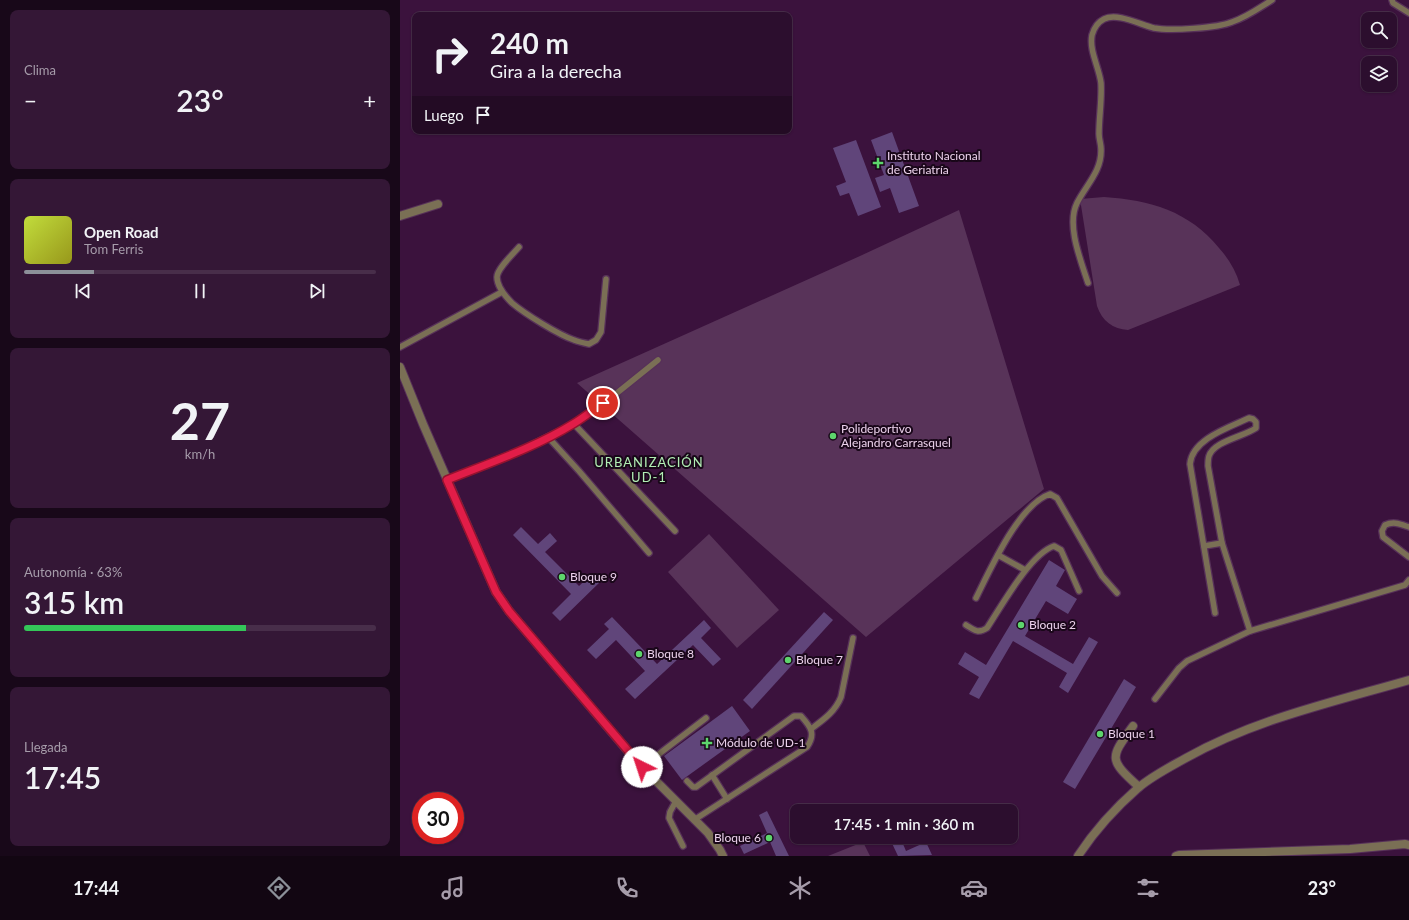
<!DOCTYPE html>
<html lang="es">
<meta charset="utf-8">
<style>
:root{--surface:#2c0e2e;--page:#341736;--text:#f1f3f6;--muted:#a69caa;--line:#482e4a;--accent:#8c9099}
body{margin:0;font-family:Lato,sans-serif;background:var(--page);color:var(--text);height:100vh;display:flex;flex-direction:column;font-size:15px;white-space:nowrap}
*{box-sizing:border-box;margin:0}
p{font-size:13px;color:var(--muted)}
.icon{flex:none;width:22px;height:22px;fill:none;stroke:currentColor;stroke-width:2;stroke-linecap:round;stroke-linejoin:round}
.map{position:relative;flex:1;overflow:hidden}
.sheet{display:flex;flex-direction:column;gap:10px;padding:10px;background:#180819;width:400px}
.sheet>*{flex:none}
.guide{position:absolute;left:12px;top:12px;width:380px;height:122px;border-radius:8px;box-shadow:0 1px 3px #0004,0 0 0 1px var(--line);background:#2c0e2e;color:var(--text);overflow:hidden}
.controls{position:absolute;left:961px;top:12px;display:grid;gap:8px}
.controls a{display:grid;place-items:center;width:36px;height:36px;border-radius:8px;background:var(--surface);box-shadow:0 1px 3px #0004,0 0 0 1px var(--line);font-size:20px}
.speed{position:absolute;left:12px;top:792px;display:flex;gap:8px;font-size:20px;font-weight:700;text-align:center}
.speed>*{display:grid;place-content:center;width:52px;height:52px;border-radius:50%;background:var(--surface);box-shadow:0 1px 3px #0004,0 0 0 1px var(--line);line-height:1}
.speed .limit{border:6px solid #d22;background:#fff;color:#111}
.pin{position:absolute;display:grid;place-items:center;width:34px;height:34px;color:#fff;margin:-17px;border:2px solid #fff;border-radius:50%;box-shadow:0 1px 4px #0007}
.me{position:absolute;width:44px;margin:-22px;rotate:319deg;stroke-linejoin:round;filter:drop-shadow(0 0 3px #0008)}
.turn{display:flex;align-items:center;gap:14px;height:84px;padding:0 12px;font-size:18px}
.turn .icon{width:52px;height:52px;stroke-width:2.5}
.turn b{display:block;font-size:28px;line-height:34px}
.then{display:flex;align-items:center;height:38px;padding:0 12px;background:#0003;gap:8px;font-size:15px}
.big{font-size:30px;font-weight:600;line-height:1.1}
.sheet .tile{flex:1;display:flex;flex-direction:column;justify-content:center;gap:6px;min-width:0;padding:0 14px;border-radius:8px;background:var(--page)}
.sheet .dial{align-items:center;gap:0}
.dial b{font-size:52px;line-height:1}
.song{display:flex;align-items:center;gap:12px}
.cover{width:48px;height:48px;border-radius:6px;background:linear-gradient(135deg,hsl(70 70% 55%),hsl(60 70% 35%))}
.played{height:4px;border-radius:2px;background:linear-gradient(90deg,var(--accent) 20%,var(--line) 20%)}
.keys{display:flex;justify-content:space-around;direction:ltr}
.heat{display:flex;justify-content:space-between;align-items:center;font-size:22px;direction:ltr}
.charge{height:6px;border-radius:3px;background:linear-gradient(90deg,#34c759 63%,var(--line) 0)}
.trip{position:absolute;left:390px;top:804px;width:228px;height:40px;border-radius:8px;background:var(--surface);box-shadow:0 1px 3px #0004,0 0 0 1px var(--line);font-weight:600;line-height:40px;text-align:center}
.tab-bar{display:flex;height:64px;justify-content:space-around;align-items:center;background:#120612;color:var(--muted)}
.tab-bar .icon{width:28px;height:28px}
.tab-bar .active{color:var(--accent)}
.tab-bar b{font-size:18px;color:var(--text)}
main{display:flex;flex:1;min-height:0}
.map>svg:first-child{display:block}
.green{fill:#583359}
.building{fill:#60457a}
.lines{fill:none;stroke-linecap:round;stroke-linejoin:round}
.lane-casing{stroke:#573159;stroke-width:8}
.street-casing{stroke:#573159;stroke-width:10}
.lane{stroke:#7a6f55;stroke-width:5.5}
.street{stroke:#7a6f55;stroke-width:8}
.route-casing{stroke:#92132f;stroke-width:10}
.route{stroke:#e11d48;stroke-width:7}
.poi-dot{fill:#5dd56c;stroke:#190719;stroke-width:1.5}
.labels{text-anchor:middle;stroke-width:4;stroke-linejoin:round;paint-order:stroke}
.poi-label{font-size:12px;fill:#ecd2ec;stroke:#190719;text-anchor:start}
.neighbourhood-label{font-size:13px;letter-spacing:1px;fill:#b1eeb4;stroke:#190719}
</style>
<main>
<section class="sheet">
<div class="tile"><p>Clima</p>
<div class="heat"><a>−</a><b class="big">23°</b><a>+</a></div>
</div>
<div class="tile">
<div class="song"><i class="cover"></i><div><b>Open Road</b><p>Tom Ferris</p></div></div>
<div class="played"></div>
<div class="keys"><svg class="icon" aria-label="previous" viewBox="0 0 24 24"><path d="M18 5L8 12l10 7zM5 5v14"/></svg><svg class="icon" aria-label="pause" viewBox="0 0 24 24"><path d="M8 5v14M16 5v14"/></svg><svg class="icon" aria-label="next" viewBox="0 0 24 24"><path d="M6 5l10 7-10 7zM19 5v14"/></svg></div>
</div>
<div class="tile dial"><b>27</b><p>km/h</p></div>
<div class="tile"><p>Autonomía · 63%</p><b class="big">315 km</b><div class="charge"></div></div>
<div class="tile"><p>Llegada</p><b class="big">17:45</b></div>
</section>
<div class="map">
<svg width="1009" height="856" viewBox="0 0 1009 856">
<rect width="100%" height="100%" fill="#3b123d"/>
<!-- green -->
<g class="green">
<path d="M704 197C750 200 789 211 819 248 829 259 836 271 840 285L728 330C713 329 702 321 697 306L680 199Z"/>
<path d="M559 210 644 489 466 637 177 383 460 256Z"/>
<path d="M309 534 379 610 337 648 268 572Z"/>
<path d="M463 842 470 856H428Z"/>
</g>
<!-- building -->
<g class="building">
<path d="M492 132 519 206 499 213 490 188 480 192 475 178 484 175 471 140Z"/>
<path d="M456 140 481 207 458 216 449 193 440 196 436 186 446 182 433 148Z"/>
<path d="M121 527 138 544 150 533 157 541 145 552 179 586 193 573 201 581 160 621 152 613 171 594 113 535Z"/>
<path d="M649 560 665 570 656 586 677 599 668 614 646 601 625 636 673 664 689 637 698 642 668 693 659 687 667 673 613 641 579 699 569 694 579 677 558 664 565 652 586 665Z"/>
<path d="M424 612 433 620 352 709 343 700Z"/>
<path d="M212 617 257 664 304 620 311 628 301 638 321 659 313 666 293 645 235 699 225 689 245 671 216 640 196 659 187 650 209 629 204 624Z"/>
<path d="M724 679 736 687 675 789 663 782Z"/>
<path d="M332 706 350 731 282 780 264 756Z"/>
<path d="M367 811 389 856H376L370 842 344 854 340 846 367 833 359 815Z"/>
<path d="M489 837H500L506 851 526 842 532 855 498 856Z"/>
</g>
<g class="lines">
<defs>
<g id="lane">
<path d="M992 0 993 3 1009 13"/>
<path d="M119 247C113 254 97 269 97 277 97 287 106 297 112 303 125 314 159 335 174 340 179 342 184 343 189 344L196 340 201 332 206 279"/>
<path d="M688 283C681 261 666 225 677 203 686 185 702 171 701 149 701 144 699 139 699 134 699 117 702 100 701 83 699 67 689 51 692 35 694 28 698 22 704 19 717 12 741 25 754 28 770 31 818 28 832 22 847 17 859 8 872 0"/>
<path d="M0 347 102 292"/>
<path d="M174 424 275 531"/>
<path d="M148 437 179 471 249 553"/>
<path d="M47 480 119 451 174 424 212 397 258 360"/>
<path d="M1009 527C1000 524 994 521 985 525L982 531 983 537 1009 557"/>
<path d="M804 546 822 543"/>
<path d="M598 555 625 570"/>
<path d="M576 598C590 570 619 504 650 494L657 498 702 576 717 593"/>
<path d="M815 613 790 464C792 439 830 427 849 418L853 419 856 422V428C843 437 814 441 809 456 808 459 808 463 808 466L822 543 850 631"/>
<path d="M566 625C574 630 578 634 587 628 601 607 630 554 654 546L661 550 679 591"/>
<path d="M755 699 779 668 787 661 850 631 1005 585 1009 580"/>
<path d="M411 729C423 720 435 712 441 697L453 638"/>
<path d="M242 767 306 718"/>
<path d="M312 775 327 799"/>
<path d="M287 781 293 787H296L394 716H401C411 727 416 734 407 747L294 820"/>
<path d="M276 801 270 812 269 818 283 846"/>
</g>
<g id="street">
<path d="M0 216 38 204"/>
<path d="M0 367 23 424 96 592 109 611 239 764 308 833 320 850 323 856"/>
<path d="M733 726C710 758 708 759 739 787"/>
<path d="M678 856C695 830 714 809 738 788 752 776 770 767 786 758 856 719 933 702 1009 680"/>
<path d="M776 856 779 855 950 849 1005 844 1009 845"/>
</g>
</defs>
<!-- lane casing -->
<use href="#lane" class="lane-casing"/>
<!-- street casing -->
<use href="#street" class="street-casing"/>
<!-- lane -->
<use href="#lane" class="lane"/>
<!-- street -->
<use href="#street" class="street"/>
</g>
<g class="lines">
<defs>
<path id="route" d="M203 403C193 410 183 418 173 424 134 448 89 463 47 480L96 592 109 611 242 767"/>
</defs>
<!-- route casing -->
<use href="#route" class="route-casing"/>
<!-- route -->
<use href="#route" class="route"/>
</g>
<!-- markers -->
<g class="poi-dot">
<path d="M476 157h4v4h4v4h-4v4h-4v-4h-4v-4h4z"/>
<circle cx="433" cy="436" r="4"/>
<circle cx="162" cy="577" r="4"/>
<circle cx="621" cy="625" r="4"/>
<circle cx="239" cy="654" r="4"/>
<circle cx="388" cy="660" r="4"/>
<circle cx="700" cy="734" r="4"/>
<path d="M305 737h4v4h4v4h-4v4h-4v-4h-4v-4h4z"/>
<circle cx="369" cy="838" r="4"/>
</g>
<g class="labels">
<!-- poi labels -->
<g class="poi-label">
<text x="487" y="160">Instituto Nacional<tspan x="487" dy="14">de Geriatría</tspan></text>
<text x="441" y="433">Polideportivo<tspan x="441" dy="14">Alejandro Carrasquel</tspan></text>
<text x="170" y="581">Bloque 9</text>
<text x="629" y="629">Bloque 2</text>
<text x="247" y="658">Bloque 8</text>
<text x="396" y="664">Bloque 7</text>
<text x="708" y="738">Bloque 1</text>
<text x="316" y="747">Módulo de UD-1</text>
<text x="361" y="842" text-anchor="end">Bloque 6</text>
</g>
<!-- neighbourhood labels -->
<g class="neighbourhood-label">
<text x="249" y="467">URBANIZACIÓN<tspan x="249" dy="15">UD-1</tspan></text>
</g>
</g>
</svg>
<div class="controls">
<a><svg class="icon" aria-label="search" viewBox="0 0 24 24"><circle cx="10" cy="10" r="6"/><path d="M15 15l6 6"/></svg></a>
<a><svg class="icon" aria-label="layers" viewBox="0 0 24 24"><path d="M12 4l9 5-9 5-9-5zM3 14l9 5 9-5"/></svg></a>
</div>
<div class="speed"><div class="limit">30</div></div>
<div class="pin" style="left:203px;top:403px;background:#d93025"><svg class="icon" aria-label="arrive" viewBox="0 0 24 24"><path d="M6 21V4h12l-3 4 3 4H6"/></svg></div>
<svg class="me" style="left:242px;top:767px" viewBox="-20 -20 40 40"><circle r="19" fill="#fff"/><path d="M0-13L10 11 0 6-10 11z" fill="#e11d48"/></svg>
<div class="trip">17:45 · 1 min · 360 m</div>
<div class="guide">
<div class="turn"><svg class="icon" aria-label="right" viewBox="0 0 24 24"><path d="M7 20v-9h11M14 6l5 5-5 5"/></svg><div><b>240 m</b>Gira a la derecha</div></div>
<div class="then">Luego<svg class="icon" aria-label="arrive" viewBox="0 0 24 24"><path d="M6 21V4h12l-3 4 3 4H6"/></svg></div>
</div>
</div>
</main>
<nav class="tab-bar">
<b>17:44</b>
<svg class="icon active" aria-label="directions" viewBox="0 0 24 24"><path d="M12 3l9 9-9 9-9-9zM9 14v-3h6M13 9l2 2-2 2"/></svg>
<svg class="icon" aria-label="music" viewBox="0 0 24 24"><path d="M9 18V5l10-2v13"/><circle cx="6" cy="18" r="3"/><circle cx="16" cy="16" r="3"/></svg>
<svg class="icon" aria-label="phone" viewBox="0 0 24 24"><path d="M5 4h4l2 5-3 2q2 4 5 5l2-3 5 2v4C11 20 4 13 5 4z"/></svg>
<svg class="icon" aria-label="climate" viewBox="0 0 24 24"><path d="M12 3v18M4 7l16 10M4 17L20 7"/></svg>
<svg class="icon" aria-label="car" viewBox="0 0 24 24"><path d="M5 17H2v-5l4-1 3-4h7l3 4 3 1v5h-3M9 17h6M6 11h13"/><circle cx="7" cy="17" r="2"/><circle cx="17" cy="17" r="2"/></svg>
<svg class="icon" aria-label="filters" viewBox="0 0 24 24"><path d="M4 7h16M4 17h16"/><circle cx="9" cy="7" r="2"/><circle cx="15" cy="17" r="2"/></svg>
<b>23°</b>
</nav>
